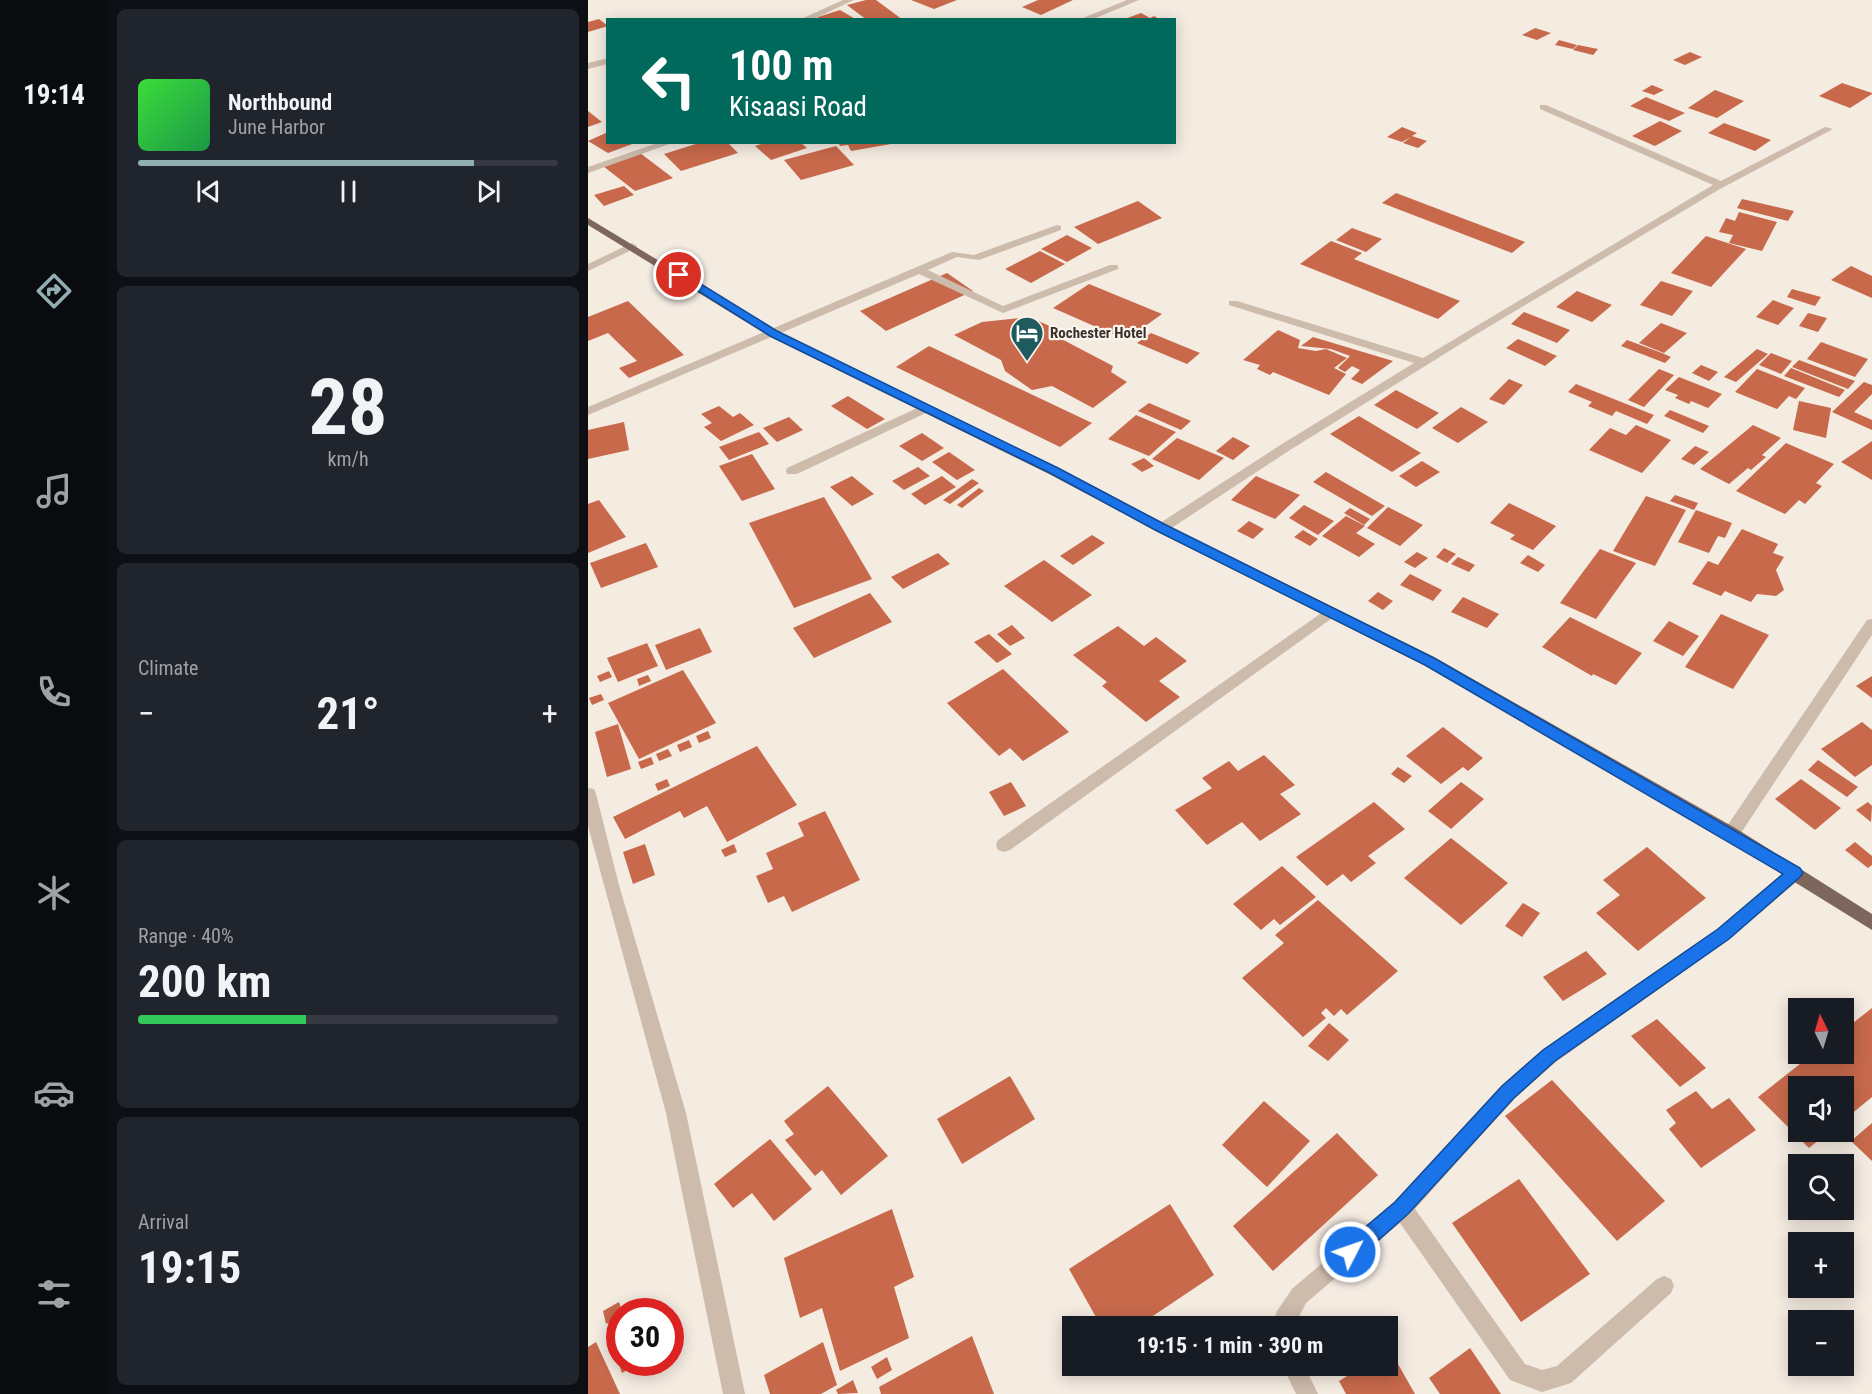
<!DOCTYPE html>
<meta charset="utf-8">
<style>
:root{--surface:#171b24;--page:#20242c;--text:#f1f3f6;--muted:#9ea1a6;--line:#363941;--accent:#92aeb2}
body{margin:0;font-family:"Roboto Condensed",sans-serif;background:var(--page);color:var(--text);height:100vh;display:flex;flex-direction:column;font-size:22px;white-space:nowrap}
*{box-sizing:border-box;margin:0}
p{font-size:20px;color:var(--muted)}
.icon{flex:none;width:33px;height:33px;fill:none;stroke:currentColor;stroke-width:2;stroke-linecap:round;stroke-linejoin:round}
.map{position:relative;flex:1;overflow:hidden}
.sheet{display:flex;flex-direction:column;gap:9px;padding:9px;background:#0d0f14;width:480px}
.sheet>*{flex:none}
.guide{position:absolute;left:18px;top:18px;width:570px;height:126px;border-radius:0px;box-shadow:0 3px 15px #0003;background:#00695c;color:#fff;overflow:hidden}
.needle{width:39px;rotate:355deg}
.controls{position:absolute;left:1200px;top:998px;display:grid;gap:12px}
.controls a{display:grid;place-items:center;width:66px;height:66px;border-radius:0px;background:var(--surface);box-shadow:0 3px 15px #0003;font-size:30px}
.speed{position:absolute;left:18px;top:1298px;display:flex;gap:12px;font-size:30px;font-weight:700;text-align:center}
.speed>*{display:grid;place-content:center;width:78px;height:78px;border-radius:50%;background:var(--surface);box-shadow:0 3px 15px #0003;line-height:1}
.speed .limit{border:9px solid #d22;background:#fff;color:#111}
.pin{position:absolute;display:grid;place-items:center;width:51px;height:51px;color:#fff;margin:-26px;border:3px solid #fff;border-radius:50%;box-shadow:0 2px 6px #0007}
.me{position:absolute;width:66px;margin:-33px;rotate:49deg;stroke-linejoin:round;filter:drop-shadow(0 0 4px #0008)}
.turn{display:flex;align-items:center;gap:21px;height:126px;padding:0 24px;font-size:27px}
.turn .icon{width:78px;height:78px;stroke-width:2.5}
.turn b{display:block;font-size:42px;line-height:51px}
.big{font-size:45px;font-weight:700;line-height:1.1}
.sheet .widget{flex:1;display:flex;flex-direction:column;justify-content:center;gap:9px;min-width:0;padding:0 21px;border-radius:9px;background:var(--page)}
.sheet .dial{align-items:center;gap:0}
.dial b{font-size:78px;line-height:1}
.song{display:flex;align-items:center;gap:18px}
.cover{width:72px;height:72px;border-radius:9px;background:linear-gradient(135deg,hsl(120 70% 55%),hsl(140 70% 35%))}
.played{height:6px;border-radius:3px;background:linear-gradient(90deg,var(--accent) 80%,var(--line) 80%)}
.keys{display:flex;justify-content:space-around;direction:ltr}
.heat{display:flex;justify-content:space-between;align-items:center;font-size:33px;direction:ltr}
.charge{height:9px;border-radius:4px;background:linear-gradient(90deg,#34c759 40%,var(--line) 0)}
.trip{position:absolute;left:474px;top:1316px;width:336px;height:60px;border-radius:0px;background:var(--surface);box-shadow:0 3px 15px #0003;font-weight:700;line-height:60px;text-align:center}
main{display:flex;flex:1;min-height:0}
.menu{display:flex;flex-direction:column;width:108px;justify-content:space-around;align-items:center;background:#090b0e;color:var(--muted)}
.menu .icon{width:42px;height:42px}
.menu .current{color:var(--accent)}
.menu b{font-size:27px;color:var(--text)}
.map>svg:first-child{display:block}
.building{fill:#c8694b}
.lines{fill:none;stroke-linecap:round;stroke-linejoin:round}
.minor{fill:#cdbbac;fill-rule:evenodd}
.major{fill:#7d675c;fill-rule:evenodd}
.route{fill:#1a73e8;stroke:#114b97;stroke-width:1.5}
.labels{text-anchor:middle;stroke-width:4.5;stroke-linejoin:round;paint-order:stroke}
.far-poi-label{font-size:15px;font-weight:bold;fill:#3b302b;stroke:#fbf5ee;text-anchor:start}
</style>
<main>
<nav class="menu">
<b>19:14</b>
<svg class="icon current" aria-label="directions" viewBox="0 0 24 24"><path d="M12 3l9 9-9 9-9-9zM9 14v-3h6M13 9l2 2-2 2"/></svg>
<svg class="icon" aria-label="music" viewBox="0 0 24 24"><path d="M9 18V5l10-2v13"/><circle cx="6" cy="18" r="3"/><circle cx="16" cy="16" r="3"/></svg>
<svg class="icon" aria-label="phone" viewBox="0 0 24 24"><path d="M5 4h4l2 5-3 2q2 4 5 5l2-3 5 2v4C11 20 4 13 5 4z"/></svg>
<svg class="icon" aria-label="climate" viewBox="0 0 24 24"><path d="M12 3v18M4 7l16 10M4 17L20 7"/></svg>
<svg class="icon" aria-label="car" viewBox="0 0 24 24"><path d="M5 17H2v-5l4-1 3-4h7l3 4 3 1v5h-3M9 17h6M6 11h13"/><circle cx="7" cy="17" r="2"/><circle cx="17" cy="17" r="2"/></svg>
<svg class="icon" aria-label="filters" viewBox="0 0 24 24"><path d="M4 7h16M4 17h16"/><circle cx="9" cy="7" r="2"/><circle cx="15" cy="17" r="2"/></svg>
</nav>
<section class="sheet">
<div class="widget">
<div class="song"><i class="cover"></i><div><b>Northbound</b><p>June Harbor</p></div></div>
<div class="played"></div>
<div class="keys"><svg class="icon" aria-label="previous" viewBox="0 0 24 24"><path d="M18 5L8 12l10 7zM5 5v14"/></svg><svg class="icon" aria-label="pause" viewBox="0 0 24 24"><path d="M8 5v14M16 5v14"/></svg><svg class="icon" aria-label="next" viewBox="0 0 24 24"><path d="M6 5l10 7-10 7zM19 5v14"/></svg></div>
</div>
<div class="widget dial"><b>28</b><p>km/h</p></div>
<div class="widget"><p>Climate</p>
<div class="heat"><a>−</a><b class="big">21°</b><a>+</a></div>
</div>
<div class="widget"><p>Range · 40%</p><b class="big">200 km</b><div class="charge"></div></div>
<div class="widget"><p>Arrival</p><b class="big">19:15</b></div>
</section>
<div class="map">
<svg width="1284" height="1394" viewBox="0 0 1284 1394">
<rect width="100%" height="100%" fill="#f4ebe1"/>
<!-- building -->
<g class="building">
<path d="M278 0H288L315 20H279L259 5Z"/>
<path d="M323 0H369L346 9Z"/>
<path d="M450 0H485L453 15 434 7Z"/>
<path d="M252 10 269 20H229L230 17Z"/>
<path d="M553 13 562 18 566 16 573 20H534Z"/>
<path d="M11 19 20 26 0 32V22Z"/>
<path d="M947 28 963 33 949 40 934 35Z"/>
<path d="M971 40 989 45 985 49 967 45Z"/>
<path d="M990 45 1010 49 1005 55 985 50Z"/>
<path d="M1102 52 1114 57 1097 65 1085 60Z"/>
<path d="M1254 83 1284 93V94L1262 108 1231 96Z"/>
<path d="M1064 85 1076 90 1066 95 1054 91Z"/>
<path d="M1127 90 1156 101 1129 118 1100 108Z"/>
<path d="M1058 97 1097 113 1081 121 1042 106Z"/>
<path d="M0 111 14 122 0 127Z"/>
<path d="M1072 121 1094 131 1067 146 1044 136Z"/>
<path d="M1136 123 1183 140 1167 151 1120 133Z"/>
<path d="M814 127 829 133 824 136 839 141 830 148 815 143 823 137 814 142 799 137Z"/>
<path d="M20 132V142L47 143 20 153 0 141Z"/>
<path d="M114 142H139L150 153 93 171 76 154Z"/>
<path d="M179 142H212L219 148 183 160 167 146Z"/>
<path d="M250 142H303V144L263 151 260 145 252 146Z"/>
<path d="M248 146 266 165 213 180 196 160Z"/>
<path d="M52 153 85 178 47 191 15 166Z"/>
<path d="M36 186 46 195 16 206 6 195Z"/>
<path d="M808 193 937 242 924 253 794 203Z"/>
<path d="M1154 199 1206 211 1200 221 1149 208Z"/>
<path d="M550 201 574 218 510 244 486 227Z"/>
<path d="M1151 212 1189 222 1174 251 1141 243 1145 235 1131 232 1138 218 1147 221Z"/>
<path d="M764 228 794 239 778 252 748 240Z"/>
<path d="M479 235 504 248 479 262 453 249Z"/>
<path d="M1118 236 1158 249 1123 287 1083 273Z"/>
<path d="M743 241 774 253 766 259 872 301 850 319 712 264Z"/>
<path d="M452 251 477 264 443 283 417 269Z"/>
<path d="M1263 266 1284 276V298L1243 280Z"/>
<path d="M359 273 385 291 298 331 272 311Z"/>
<path d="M1073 281 1105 291 1084 316 1052 305Z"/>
<path d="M501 284 574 314 538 340 465 308Z"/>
<path d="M1204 289 1233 297 1227 306 1199 297Z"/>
<path d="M989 291 1024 305 1004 322 968 307Z"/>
<path d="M1185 300 1206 308 1190 325 1168 317Z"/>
<path d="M40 301 96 355 41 378 31 368 49 361 20 333 0 341V317Z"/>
<path d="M936 312 982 330 969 343 923 324Z"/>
<path d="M1220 313 1239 318 1230 332 1211 326Z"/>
<path d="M442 317 468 329 462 333 525 366 523 372 539 382 505 408 464 386 444 390 417 371 413 360 366 335 394 322Z"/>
<path d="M1073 323 1099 333 1076 353 1051 343Z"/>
<path d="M690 330 712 340 710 348 728 351 738 349 759 358 746 368 758 374 741 395 685 372 682 375 669 369 672 365 655 360Z"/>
<path d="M563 333 612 353 599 364 549 343Z"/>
<path d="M725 337 805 361 774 384 763 379 772 370 764 366 757 372 750 368 762 356 743 349 713 346Z"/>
<path d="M930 339 969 356 957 366 918 348Z"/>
<path d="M1039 340 1074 353 1083 357 1077 363 1033 346Z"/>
<path d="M1233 342 1280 359 1267 377 1219 359Z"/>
<path d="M341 346 504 423 472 447 308 367Z"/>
<path d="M1169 349 1180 354 1148 382 1136 377Z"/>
<path d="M1183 353 1204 361 1193 374 1171 365Z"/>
<path d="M1211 360 1267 381 1260 389 1204 367Z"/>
<path d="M1113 365 1130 372 1121 381 1104 373Z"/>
<path d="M1203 368 1257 390 1251 397 1196 376Z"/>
<path d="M1071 369 1086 375 1056 407 1040 400Z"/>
<path d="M1169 369 1217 388 1208 399 1201 396 1189 409 1147 392Z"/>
<path d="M1091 377 1134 394 1120 408 1103 401 1101 404 1087 398 1090 395 1077 390Z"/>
<path d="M921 379 935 385 916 405 901 399Z"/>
<path d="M1276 382 1284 385V394L1266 412 1284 420V430L1244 412Z"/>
<path d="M988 384 1066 415 1059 424 1028 411 1024 416 1000 406 1004 402 980 392Z"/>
<path d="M808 390 851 413 829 429 786 405Z"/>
<path d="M260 396 297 419 279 429 243 406Z"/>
<path d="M1211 401 1243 408 1238 438 1205 430Z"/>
<path d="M561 403 603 421 593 430 550 411Z"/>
<path d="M131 406 145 417 152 413 166 425 133 441 116 427 124 423 113 414Z"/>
<path d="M873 407 900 422 870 443 844 428Z"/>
<path d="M1082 410 1121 426 1115 433 1076 416Z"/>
<path d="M548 415 588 432 561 456 520 439Z"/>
<path d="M771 416 833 453 804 472 742 434Z"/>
<path d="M201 417 215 430 189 442 175 428Z"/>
<path d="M36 422 41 450 0 459V430Z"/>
<path d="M1048 425 1083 440 1054 473 1001 450 1022 428 1038 435Z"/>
<path d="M1165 425 1193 438 1174 455 1178 457 1163 470 1160 468 1141 484 1112 469Z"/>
<path d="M171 432 181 444 141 460 131 447Z"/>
<path d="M334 433 356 448 334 461 311 446Z"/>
<path d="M645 437 662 446 645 460 628 451Z"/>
<path d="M589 438 636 458 611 480 564 459Z"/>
<path d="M1284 441V480L1253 462Z"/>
<path d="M1198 443 1246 464 1228 483 1234 486 1217 504 1211 500 1197 514 1148 491Z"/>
<path d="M1107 446 1121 452 1106 465 1093 459Z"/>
<path d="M361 452 387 470 369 480 344 462Z"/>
<path d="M164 454 187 489 154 501 131 466Z"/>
<path d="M556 458 566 466 554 472 543 464Z"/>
<path d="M834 461 852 472 828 487 811 476Z"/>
<path d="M330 467 342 476 316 490 304 481Z"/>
<path d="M738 472 797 506 784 516 725 482Z"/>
<path d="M264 476 286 494 264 506 242 487Z"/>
<path d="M354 476 368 487 337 505 323 494Z"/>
<path d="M668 476 712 495 687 519 643 500Z"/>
<path d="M384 479 391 483 362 504 355 500Z"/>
<path d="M391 488 396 491 374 508 369 505Z"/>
<path d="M1087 495 1110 503 1106 510 1082 501Z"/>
<path d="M1058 496 1098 510 1067 566 1025 551Z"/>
<path d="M236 497 284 579 206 608 161 523Z"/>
<path d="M11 500 38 537 0 553V504Z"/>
<path d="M921 503 968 526 945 550 922 539 927 535 902 523Z"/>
<path d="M716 505 746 521 730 535 701 518Z"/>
<path d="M800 507 835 525 812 546 779 528Z"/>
<path d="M762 508 782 519 776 525 756 513Z"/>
<path d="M1108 510 1144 523 1137 538 1130 536 1121 553 1090 542Z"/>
<path d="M758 516 777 526 768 533 787 544 771 557 734 536Z"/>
<path d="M661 521 676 529 665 539 649 531Z"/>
<path d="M1154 529 1190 544 1185 553 1196 557 1188 570 1196 590 1188 596 1169 594 1163 602 1137 591 1133 596 1104 584 1120 561 1130 565Z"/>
<path d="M715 530 730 539 722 546 706 537Z"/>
<path d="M504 535 517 543 485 565 472 556Z"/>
<path d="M58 543 70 567 13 588 2 563Z"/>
<path d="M856 548 868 554 859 563 848 557Z"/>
<path d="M1012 549 1048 563 1008 619 972 603Z"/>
<path d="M829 552 840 558 827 568 816 562Z"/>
<path d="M350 553 362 564 315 589 303 577Z"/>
<path d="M940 555 957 565 950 572 932 563Z"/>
<path d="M870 557 887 565 881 572 863 564Z"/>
<path d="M456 560 504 595 464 622 416 586Z"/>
<path d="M822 574 854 590 845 601 812 585Z"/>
<path d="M790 592 805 601 795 610 780 601Z"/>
<path d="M282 593 304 622 226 658 205 628Z"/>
<path d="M875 597 911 614 899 628 863 612Z"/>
<path d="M1133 614 1181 635 1145 689 1097 667Z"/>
<path d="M982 617 1054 653 1028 685 1005 674 1004 676 954 647Z"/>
<path d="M1081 621 1111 636 1095 656 1065 641Z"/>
<path d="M424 625 437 638 422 646 409 634Z"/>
<path d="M530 626 556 646 568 637 599 661 571 681 592 697 558 722 514 686 519 682 485 655Z"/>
<path d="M112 628 124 652 78 670 67 645Z"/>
<path d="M401 634 424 654 409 663 386 642Z"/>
<path d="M59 643 70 666 30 682 19 658Z"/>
<path d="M415 669 481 732 435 761 422 748 411 756 359 703Z"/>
<path d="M95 670 128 723 51 759 20 703Z"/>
<path d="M21 671 24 677 12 682 9 676Z"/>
<path d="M60 675 63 681 51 686 49 679Z"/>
<path d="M1284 676V698L1268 686Z"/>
<path d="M13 694 16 700 4 705 1 698Z"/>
<path d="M1274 722 1284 730V765L1267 777 1233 749Z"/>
<path d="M30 724 43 769 19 777 7 732Z"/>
<path d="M855 727 895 758 880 771 875 767 853 784 818 756Z"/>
<path d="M120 731 123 738 111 743 108 736Z"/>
<path d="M101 740 104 747 92 752 89 745Z"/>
<path d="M169 746 209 805 139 842 119 806 96 818 92 811 37 839 25 817Z"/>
<path d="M80 749 84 756 71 761 68 754Z"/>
<path d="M676 755 707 785 692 794 713 814 672 841 654 822 619 845 587 810 624 788 614 778 641 761 650 771Z"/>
<path d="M63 757 66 764 53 769 50 762Z"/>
<path d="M1230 760 1270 787 1259 797 1220 770Z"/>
<path d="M810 767 824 776 816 783 803 774Z"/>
<path d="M79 779 82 786 70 791 67 784Z"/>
<path d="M1213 779 1253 808 1227 830 1187 799Z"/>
<path d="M423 782 438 806 416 816 401 792Z"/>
<path d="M873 782 896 799 863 829 840 811Z"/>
<path d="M786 802 817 829 780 856 788 863 763 882 755 874 739 886 708 857Z"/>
<path d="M1280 802 1284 806 1283 822 1268 810Z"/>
<path d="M237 811 272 880 204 912 196 896 180 903 168 876 185 869 178 853 216 836 210 823Z"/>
<path d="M863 838 920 883 873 925 816 878Z"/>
<path d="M1267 842 1284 856V865L1280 868 1257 850Z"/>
<path d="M57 844 67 875 45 884 35 852Z"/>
<path d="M146 844 149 852 137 857 133 850Z"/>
<path d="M1059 847 1118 898 1050 951 1008 913 1032 895 1015 880Z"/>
<path d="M694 866 728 897 692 925 686 919 673 930 645 904Z"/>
<path d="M730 900 810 971 759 1015 753 1009 746 1016 738 1008 733 1013 738 1018 715 1037 654 978 696 943 687 935Z"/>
<path d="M935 903 952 913 934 937 917 926Z"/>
<path d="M998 951 1019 974 975 1001 955 977Z"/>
<path d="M1284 1008V1097L1256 1120V1086H1210V1131H1242L1221 1148 1170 1097 1226 1053H1256V1030Z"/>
<path d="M1069 1019 1118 1068 1092 1087 1043 1036Z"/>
<path d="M741 1023 761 1040 740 1061 720 1046Z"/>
<path d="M422 1076 447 1119 374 1164 349 1119Z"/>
<path d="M964 1080 1077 1201 1029 1241 917 1116Z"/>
<path d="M240 1086 300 1156 253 1195 234 1170 227 1176 197 1140 206 1134 196 1121Z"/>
<path d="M1108 1091 1124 1109 1141 1098 1168 1130 1113 1168 1081 1129 1088 1123 1078 1110Z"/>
<path d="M676 1101 722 1141 679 1187 634 1145Z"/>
<path d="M1284 1123V1161L1263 1141Z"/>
<path d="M749 1133 790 1175 685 1271 645 1226Z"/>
<path d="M182 1139 224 1189 186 1221 164 1193 145 1208 126 1184Z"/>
<path d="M931 1179 1002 1274 933 1322 864 1223Z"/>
<path d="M582 1204 626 1275 550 1326H513L481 1269Z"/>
<path d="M304 1209 326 1277 306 1287 321 1338 252 1371 234 1308 212 1318 196 1258Z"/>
<path d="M31 1302 34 1311H32V1317L18 1324 15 1311Z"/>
<path d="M384 1336 406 1394H293L291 1387Z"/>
<path d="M8 1342 32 1394H0V1347Z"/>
<path d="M235 1342 249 1385 233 1394H182L176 1375Z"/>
<path d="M882 1348 913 1394H852L841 1378Z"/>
<path d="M802 1350 827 1394H758L751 1381 777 1365H800V1352Z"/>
<path d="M299 1357 304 1370 289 1379 283 1367Z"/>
<path d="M30 1362H53L34 1373Z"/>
<path d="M265 1380 270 1393 250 1394 248 1390Z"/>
</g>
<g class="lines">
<!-- minor -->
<g class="minor">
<path d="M255 0H266L223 20H211Z"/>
<path d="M539 0H551L503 20H490Z"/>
<path d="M20 58V64L0 69V63Z"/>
<path d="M952 105H958L1133 181 1237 127 1245 129 1132 189 887 335 702 450 579 531H569L567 528 569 525 694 444 826 363 641 305V301H649L835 358 1125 185 952 109Z"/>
<path d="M72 142H87L0 173V167Z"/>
<path d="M469 225 473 226V230L391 260 369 257 340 270 415 306 522 265H530V269L415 313 331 274 0 415V407L364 252 386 255Z"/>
<path d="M44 243 49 246 48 248 0 271V264Z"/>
<path d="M338 404 344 408 342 411 209 474H199L198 471 199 468Z"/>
<path d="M742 607 749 612 747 616 422 850 416 852 410 850 408 845 410 840Z"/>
<path d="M1284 619V635L1149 839 1143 841 1137 839 1135 834 1137 829 1279 620Z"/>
<path d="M0 788 6 789 8 794 31 885 98 1113 157 1394H135L78 1113 0 826Z"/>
<path d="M1207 866 1213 868 1215 873 1213 878 1141 939 968 1062 927 1098 827 1209 937 1364 954 1370 969 1366 1069 1279 1076 1276 1083 1279 1086 1286 1083 1293 983 1383 954 1392 922 1380 812 1223 718 1303 706 1326H684L689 1311 704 1289 807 1201 913 1086 954 1050 1129 929 1201 868Z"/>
<path d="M694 1365H716L730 1394H708Z"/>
</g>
<!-- major -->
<path class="major" d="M0 218 189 332 471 468 579 525 846 657 1149 829 1284 914V930L1137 839 836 665 569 531 461 474 181 336 0 225Z"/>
</g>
<!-- route -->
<path class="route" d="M88 273H95L189 331 470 468 578 525 846 658 1212 868 1215 873 1212 877 1141 939 967 1061 926 1098 820 1214 769 1259 762 1261 756 1259 753 1252 756 1245 807 1202 914 1086 955 1050 1130 929 1195 874 837 665 569 531 462 473 182 336 88 277Z"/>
<!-- icons -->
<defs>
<symbol id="hotel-pin" viewBox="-11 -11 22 30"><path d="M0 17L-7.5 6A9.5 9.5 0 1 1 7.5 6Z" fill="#1f5a5e" stroke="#fbf5ee"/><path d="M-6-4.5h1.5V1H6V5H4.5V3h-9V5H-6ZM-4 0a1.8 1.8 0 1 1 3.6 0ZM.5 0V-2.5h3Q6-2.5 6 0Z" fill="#fff"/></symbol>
</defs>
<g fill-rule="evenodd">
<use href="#hotel-pin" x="420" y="314" width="38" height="52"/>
</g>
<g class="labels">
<!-- far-poi labels -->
<g class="far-poi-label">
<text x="462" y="338">Rochester Hotel</text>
</g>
</g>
</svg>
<div class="controls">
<a><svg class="needle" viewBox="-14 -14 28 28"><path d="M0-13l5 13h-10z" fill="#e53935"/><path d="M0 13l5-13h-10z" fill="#9ea1a6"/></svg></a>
<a><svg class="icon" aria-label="sound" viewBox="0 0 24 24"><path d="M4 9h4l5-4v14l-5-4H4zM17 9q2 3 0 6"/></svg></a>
<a><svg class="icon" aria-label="search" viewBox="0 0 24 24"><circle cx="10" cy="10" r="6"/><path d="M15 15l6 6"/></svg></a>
<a>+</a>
<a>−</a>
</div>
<div class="speed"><div class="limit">30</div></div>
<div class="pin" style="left:91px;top:275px;background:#d93025"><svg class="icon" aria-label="arrive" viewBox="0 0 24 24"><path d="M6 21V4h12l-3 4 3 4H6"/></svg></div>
<svg class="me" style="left:762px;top:1252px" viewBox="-20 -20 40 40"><circle r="17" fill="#1a73e8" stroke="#fff" stroke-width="3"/><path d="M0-11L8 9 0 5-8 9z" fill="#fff"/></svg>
<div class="trip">19:15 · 1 min · 390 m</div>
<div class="guide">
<div class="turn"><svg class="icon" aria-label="left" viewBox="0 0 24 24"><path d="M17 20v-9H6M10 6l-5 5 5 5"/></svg><div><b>100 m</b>Kisaasi Road</div></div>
</div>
</div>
</main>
